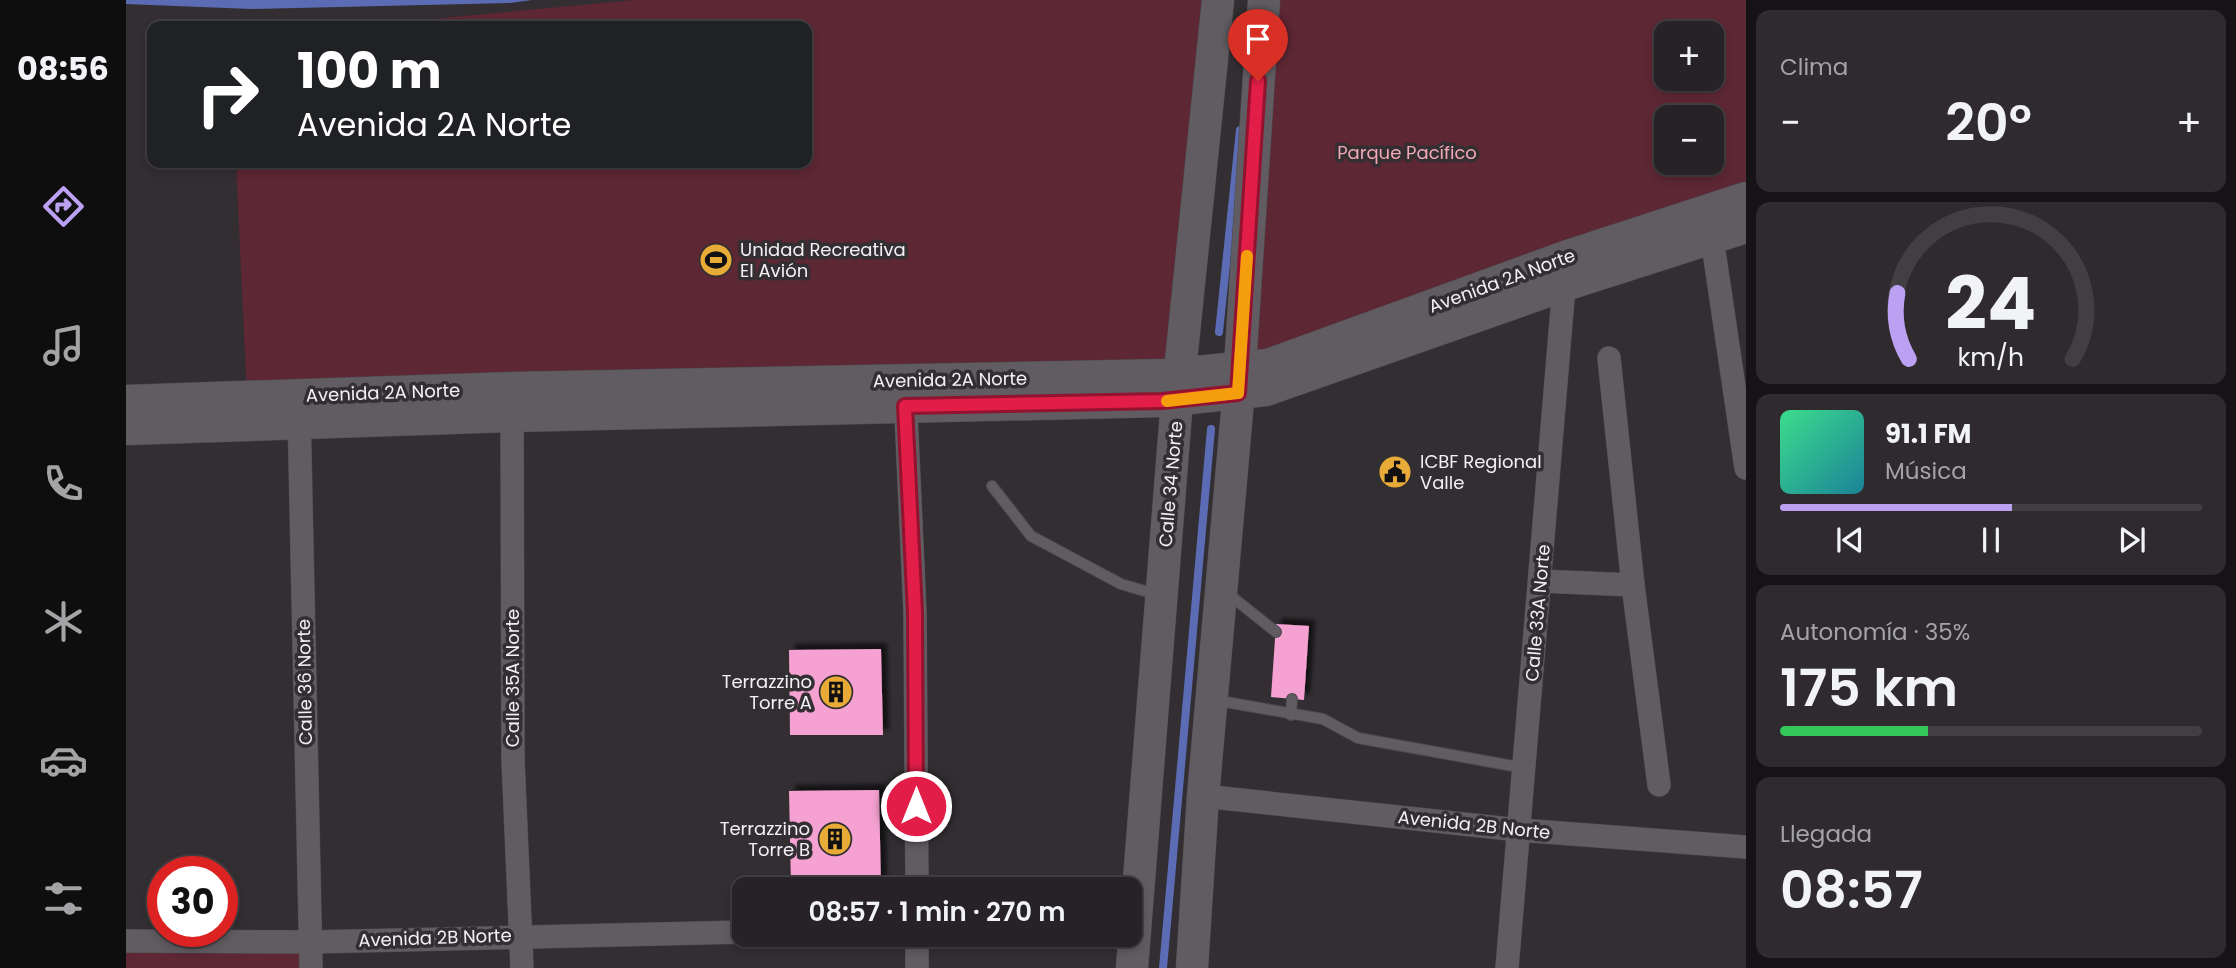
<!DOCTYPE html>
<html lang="es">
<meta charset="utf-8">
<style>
:root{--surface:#262226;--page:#2e2a2e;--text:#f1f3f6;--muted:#a4a4a7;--line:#423f43;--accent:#bca0f2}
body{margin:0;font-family:Poppins,sans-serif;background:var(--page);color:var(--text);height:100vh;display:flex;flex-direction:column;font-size:26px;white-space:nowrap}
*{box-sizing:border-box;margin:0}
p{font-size:23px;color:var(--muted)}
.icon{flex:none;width:38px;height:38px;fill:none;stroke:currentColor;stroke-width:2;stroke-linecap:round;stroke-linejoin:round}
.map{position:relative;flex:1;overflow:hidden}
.sheet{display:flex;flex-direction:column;gap:10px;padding:10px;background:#151315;width:490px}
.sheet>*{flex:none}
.top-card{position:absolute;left:21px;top:21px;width:665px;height:147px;border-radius:14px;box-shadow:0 4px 10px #0003,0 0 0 2px var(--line);background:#202124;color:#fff;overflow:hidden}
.fabs{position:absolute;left:1528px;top:21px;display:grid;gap:14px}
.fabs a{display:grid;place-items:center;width:70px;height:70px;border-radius:14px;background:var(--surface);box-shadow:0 4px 10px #0003,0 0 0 2px var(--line);font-size:35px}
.speed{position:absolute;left:21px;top:856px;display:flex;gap:14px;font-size:35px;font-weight:700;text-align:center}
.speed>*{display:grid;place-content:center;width:91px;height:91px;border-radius:50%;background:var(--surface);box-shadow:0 4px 10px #0003,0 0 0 2px var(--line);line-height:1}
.speed .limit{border:10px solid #d22;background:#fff;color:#111}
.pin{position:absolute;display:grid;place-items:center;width:60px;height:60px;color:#fff;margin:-72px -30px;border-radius:50% 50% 50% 0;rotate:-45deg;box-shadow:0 0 7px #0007}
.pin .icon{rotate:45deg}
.me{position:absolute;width:77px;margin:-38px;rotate:0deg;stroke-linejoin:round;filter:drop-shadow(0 0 5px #0008)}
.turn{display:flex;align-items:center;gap:24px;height:147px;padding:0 35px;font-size:32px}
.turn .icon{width:91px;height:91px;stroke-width:2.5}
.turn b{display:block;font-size:49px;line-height:60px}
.big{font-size:52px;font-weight:600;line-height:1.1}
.sheet .tile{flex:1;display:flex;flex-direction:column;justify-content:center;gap:10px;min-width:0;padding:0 24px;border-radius:14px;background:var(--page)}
.sheet .dial{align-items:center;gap:0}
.dial svg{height:182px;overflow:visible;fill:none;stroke:var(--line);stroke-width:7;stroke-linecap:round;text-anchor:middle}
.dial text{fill:var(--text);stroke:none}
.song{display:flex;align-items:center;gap:21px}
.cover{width:84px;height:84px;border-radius:10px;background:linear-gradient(135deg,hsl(150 70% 55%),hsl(190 70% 35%))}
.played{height:7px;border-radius:4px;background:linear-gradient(90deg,var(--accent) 55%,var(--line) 55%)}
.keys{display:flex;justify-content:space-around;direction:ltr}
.heat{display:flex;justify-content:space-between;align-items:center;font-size:38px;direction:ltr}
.charge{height:10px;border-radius:5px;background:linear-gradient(90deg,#34c759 35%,var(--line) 0)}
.trip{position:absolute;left:606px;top:877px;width:410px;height:70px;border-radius:14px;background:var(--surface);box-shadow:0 4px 10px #0003,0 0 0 2px var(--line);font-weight:600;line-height:70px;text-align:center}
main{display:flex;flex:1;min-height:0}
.tabs{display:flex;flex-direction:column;width:126px;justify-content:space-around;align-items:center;background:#0f0e0f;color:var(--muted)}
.tabs .icon{width:49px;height:49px}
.tabs .on{color:var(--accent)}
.tabs b{font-size:32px;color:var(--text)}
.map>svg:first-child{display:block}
.green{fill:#5d2734;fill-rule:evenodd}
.water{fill:#5b6cb5}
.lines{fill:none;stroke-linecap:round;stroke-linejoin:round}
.stream{stroke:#5b6cb5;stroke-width:8}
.building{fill:#f5a1d2;filter:url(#shadow)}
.service-casing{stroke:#4d4a4e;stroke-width:12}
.minor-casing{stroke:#4d4a4e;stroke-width:24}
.secondary-casing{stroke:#4d4a4e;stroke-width:33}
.service{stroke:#605c61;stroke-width:10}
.minor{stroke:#605c61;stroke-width:23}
.secondary{stroke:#605c61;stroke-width:32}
.route-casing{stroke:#92132f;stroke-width:18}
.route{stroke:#e11d48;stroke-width:12}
.slow{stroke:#f59e0b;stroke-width:12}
.labels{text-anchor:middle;stroke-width:7;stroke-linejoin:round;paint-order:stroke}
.park-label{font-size:18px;fill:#f2a8b5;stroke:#322e32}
.poi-label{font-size:18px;fill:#f2f0f3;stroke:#322e32;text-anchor:start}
.street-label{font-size:18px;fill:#f2f0f3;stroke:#322e32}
</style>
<main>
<nav class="tabs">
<b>08:56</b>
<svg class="icon on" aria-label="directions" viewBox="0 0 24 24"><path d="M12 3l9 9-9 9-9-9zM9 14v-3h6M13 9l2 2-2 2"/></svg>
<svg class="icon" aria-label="music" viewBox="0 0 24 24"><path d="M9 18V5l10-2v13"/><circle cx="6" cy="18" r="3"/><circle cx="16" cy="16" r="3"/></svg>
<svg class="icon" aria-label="phone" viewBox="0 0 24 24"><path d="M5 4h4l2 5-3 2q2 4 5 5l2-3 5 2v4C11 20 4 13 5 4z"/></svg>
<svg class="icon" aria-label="climate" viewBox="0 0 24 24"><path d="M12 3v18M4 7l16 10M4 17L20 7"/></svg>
<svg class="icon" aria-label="car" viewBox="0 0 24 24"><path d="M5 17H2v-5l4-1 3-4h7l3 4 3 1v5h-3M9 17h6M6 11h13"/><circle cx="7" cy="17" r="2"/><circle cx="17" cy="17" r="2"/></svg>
<svg class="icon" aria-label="filters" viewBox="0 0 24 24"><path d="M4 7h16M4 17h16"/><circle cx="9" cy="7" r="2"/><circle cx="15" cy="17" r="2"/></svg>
</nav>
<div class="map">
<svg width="1620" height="968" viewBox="0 0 1620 968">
<defs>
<filter id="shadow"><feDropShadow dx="6" dy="-6" stdDeviation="2" flood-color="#0009"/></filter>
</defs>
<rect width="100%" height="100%" fill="#322e32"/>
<!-- green -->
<g class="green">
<path d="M509 0H1092L1055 373 121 398 110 163H681V26H230Z"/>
<path d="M1138 0H1620V198L1114 368ZM1540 33H1586V79H1540ZM1540 117H1586V163H1540Z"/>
<path d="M0 941 185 942V968H0Z"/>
</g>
<!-- water -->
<path class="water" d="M0 0H406L384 3 125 9 0 4Z"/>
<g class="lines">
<!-- stream -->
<g class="stream">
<path d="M1093 332 1114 130"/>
<path d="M1037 968 1085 429"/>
</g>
</g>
<!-- building -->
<g class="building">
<path d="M1150 624 1183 626 1178 700 1145 697Z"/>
<path d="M755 649 757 735H664L663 650Z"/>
<path d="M753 790 755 887 665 888 663 791Z"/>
</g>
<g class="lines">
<defs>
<g id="service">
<path d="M866 486 905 536 995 584 1032 595"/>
<path d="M1100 592 1150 632"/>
<path d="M1088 700 1197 719 1232 738 1398 768"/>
<path d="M1165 715 1166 699"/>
</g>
<g id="minor">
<path d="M1584 224 1620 468"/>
<path d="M1483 358 1507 585 1533 785"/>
<path d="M779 391 789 613 791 889"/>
<path d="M386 402 387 760 396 968"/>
<path d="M173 410 185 968"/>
<path d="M1414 581 1507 585"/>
<path d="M1077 796 1393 830 1620 847"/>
<path d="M791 934V968"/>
<path d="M0 941 185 942 618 932"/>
<path d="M1381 968 1439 274"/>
</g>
<g id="secondary">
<path d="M0 401 386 388 1039 375 1142 365 1439 257 1620 198"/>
<path d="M0 429 387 416 1036 401 1140 390 1439 285 1620 227"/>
<path d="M1006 968 1051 400 1092 0"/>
<path d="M1066 968 1077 796 1111 412 1138 0"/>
</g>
</defs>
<!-- service casing -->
<use href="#service" class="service-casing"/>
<!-- minor casing -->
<use href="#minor" class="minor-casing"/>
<!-- secondary casing -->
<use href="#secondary" class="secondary-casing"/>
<!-- service -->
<use href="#service" class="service"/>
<!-- minor -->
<use href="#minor" class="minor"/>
<!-- secondary -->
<use href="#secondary" class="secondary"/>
</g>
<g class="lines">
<defs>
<path id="route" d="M790 806 789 613 779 406 1036 401 1112 393 1132 81"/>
</defs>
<!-- route casing -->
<use href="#route" class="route-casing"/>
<!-- route -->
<use href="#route" class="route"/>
<!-- slow -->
<path class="slow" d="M1041 401 1112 393 1121 256"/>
</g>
<!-- icons -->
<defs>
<symbol id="stadium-disc" viewBox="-11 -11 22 22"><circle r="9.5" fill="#e8ab37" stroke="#322e32"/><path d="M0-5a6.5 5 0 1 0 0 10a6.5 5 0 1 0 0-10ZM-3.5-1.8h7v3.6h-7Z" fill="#111"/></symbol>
<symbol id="civic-disc" viewBox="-11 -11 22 22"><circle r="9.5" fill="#e8ab37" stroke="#322e32"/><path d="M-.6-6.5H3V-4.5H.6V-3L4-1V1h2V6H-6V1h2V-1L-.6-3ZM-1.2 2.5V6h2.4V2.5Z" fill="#111"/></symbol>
<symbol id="building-disc" viewBox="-11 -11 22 22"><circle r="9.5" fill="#e8ab37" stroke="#322e32"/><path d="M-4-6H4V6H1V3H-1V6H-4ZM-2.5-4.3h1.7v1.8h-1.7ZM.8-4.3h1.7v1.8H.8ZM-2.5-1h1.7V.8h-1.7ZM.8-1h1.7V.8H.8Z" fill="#111"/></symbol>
</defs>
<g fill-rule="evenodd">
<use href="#stadium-disc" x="571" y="241" width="38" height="38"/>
<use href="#civic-disc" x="1250" y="453" width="38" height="38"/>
<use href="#building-disc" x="691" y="673" width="38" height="38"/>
<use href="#building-disc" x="690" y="820" width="38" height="38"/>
</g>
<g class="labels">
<!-- park labels -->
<g class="park-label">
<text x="1281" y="159">Parque Pacífico</text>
</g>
<!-- poi labels -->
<g class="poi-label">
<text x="614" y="256">Unidad Recreativa<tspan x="614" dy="21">El Avión</tspan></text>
<text x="1294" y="468">ICBF Regional<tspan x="1294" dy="21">Valle</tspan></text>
<text x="686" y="688" text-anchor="end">Terrazzino<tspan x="686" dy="21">Torre A</tspan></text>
<text x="684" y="835" text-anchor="end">Terrazzino<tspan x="684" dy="21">Torre B</tspan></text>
</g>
<!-- street labels -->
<g class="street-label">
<text transform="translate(1376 281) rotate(-20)" y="6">Avenida 2A Norte</text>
<text transform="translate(824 380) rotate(-1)" y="6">Avenida 2A Norte</text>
<text transform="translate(257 393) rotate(-2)" y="6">Avenida 2A Norte</text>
<text transform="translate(1045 484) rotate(-85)" y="6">Calle 34 Norte</text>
<text transform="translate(1412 613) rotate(-85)" y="6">Calle 33A Norte</text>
<text transform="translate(387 678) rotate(-90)" y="6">Calle 35A Norte</text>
<text transform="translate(179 682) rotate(-91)" y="6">Calle 36 Norte</text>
<text transform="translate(1348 825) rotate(6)" y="6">Avenida 2B Norte</text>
<text transform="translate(309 938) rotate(-2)" y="6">Avenida 2B Norte</text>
</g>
</g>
</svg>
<div class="fabs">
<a>+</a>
<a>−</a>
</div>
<div class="speed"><div class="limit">30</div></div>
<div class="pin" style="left:1132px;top:81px;background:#d93025"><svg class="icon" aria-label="arrive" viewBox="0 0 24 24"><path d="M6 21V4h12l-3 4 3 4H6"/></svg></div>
<svg class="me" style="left:790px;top:806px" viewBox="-20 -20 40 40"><circle r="17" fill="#e11d48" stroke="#fff" stroke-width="3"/><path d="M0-11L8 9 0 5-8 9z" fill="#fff"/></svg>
<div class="trip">08:57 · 1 min · 270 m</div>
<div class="top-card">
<div class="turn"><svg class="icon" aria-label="right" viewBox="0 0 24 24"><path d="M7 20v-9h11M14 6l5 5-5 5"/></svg><div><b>100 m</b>Avenida 2A Norte</div></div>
</div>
</div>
<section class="sheet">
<div class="tile"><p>Clima</p>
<div class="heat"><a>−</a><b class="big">20°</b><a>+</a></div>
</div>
<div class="tile dial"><svg viewBox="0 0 100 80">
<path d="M14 69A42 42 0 1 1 86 69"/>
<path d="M14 69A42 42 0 0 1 9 40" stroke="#bca0f2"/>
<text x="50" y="56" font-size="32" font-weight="700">24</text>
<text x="50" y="72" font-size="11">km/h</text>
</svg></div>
<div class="tile">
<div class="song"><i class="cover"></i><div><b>91.1 FM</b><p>Música</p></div></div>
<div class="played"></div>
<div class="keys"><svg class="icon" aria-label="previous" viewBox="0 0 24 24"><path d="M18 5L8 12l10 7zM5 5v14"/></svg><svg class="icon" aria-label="pause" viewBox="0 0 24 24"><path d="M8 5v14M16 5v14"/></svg><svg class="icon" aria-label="next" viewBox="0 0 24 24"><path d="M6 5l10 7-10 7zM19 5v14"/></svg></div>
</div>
<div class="tile"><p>Autonomía · 35%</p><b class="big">175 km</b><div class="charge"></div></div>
<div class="tile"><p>Llegada</p><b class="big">08:57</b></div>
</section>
</main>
